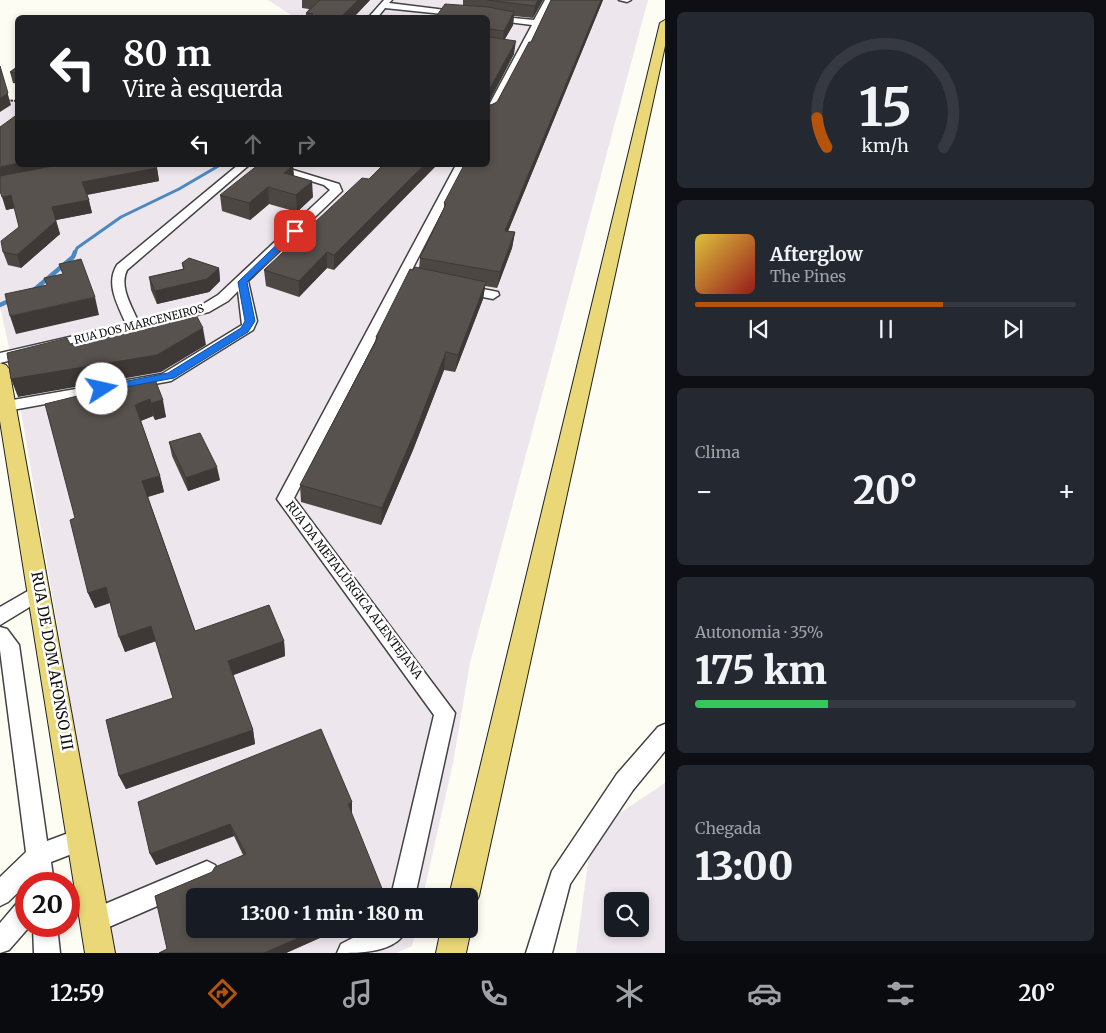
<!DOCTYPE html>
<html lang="pt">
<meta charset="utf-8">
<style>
:root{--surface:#171b24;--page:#242831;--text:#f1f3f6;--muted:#9ea1a6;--line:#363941;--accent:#b45309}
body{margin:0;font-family:Merriweather,serif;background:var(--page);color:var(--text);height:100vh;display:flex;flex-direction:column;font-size:19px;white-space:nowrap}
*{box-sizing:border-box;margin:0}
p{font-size:16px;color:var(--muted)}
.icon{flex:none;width:28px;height:28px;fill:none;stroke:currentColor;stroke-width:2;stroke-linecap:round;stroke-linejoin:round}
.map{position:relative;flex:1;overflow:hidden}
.details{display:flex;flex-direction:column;gap:12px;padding:12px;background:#0d0f14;width:441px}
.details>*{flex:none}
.hud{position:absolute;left:15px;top:15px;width:475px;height:152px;border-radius:8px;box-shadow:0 2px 8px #0003;background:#202124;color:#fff;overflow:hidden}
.controls{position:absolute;left:604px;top:892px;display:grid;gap:10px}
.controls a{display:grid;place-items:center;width:45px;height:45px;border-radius:8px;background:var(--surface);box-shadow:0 2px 8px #0003;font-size:25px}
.speed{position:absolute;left:15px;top:872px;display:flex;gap:10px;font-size:25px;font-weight:700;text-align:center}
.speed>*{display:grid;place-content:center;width:65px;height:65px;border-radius:50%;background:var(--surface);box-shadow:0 2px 8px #0003;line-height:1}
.speed .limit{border:8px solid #d22;background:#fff;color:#111}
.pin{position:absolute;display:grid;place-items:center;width:42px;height:42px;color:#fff;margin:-21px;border-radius:10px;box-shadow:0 2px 8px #0006}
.me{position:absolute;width:55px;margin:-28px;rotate:80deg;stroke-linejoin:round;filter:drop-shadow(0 0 4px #0008)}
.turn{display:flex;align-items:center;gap:18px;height:105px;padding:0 25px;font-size:22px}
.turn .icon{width:65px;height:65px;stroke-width:2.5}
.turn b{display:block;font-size:35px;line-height:42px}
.lanes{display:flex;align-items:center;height:48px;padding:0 25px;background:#0003;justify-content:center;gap:25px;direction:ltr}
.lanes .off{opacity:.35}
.big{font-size:38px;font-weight:800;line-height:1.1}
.details .tile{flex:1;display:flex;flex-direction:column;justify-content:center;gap:8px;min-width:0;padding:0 18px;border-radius:8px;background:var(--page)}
.details .dial{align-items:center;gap:0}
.dial svg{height:130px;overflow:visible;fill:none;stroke:var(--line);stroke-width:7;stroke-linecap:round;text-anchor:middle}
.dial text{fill:var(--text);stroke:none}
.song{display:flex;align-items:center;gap:15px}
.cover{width:60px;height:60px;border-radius:8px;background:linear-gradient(135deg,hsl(50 70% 55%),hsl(0 70% 35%))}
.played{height:5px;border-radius:2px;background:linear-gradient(90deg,var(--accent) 65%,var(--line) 65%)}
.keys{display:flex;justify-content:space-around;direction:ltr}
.heat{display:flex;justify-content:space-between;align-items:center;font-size:28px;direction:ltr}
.charge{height:8px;border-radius:4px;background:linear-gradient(90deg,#34c759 35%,var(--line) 0)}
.trip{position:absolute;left:186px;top:888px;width:292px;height:50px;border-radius:8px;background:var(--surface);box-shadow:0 2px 8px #0003;font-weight:800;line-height:50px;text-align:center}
.tab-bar{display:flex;height:80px;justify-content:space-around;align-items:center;background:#090b0e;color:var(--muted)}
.tab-bar .icon{width:35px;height:35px}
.tab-bar .active{color:var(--accent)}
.tab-bar b{font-size:22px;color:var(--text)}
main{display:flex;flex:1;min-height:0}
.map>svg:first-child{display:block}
.industrial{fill:#ede6ed;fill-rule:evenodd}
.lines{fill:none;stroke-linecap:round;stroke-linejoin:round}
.stream-far1{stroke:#4c88c0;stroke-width:3}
.stream{stroke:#4c88c0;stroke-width:4.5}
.minor-casing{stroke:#434343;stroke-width:3}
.major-casing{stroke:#212121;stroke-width:2}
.path{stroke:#323232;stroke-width:2;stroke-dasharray:2.5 1;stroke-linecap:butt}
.minor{fill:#fff;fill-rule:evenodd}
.major{fill:#ead878;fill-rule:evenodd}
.wall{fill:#4c4743}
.shaded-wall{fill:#3e3937}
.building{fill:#58524e;stroke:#3e3937}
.route{fill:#1a73e8;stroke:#114b97}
.labels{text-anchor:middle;stroke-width:5;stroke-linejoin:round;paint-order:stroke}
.far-street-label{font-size:11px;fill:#101010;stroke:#fff}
.street-label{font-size:12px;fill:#101010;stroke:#fff}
.near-street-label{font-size:15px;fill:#101010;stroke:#fff}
</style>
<main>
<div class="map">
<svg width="665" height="953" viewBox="0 0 665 953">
<rect width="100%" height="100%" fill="#fefdf4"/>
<!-- industrial -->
<g class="industrial">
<path d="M268 0H648L470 663 453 763 423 896H195V929H416L412 946 396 953H113L14 370 0 307V102H17L18 165H488V18L294 17Z"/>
<path d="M665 783V953H576L591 839 611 819ZM612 901H640V929H612Z"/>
</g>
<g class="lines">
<!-- stream-far1 -->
<path class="stream-far1" d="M75 253 77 248 121 217 179 189 220 165"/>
<!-- stream -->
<g class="stream">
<path d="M34 290 73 257 75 252"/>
<path d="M0 305 11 300"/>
</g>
<defs>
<g id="minor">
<path d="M384 0H392L389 3 462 12 466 14 462 16 385 8 377 18H368Z"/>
<path d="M545 0H553L493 115 488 118V107L532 25 491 20 487 18 491 16 534 20Z"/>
<path d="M619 0H631L627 2Z"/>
<path d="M238 165H249L127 270C119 286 131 305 138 321L200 306 218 295 330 190 324 185 260 165H277L339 184 342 191 340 193 248 281 257 321 253 330 171 381 7 411 2 410V402L7 401 162 374 242 325 238 291 228 301 209 312 0 363V353L126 324C118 305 105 284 117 265Z"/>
<path d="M456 165H466L294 498 455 713 415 896H391L434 715 277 499Z"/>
<path d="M463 285 498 292 499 295 493 299 458 292 457 289 458 286Z"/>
<path d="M40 584 46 587 49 592 46 597 0 625V607Z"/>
<path d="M0 627 7 629 19 645 47 841 82 828 90 831 93 839 90 847 51 862 54 884H30V881L8 902 0 906V877L26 852 0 650Z"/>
<path d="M665 724V751L633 790 570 884 552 953H526L552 871 617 774 658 727Z"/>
<path d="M207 861 215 865 219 873 215 881 95 933 86 930 83 921 86 912Z"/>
<path d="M26 900V926H30L9 950 0 953V923L17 903Z"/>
<path d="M33 926H57L60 953H34Z"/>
<path d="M370 929H407C396 953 361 953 337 953L341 944Z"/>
</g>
<g id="major">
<path d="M665 20V46L479 896 474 906 470 908V896H449L660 23Z"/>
<path d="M0 363 6 365 9 369 115 953H85L0 421Z"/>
<path d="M470 926 471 929 466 953H436L441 929H470Z"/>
</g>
</defs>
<!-- minor casing -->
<use href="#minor" class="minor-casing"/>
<!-- major casing -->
<use href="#major" class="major-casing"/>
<!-- path -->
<path class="path" d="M0 100 18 101"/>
<!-- minor -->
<use href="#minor" class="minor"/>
<!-- major -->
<use href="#major" class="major"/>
</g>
<!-- wall -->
<g class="wall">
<path d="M302 0H370L353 18H306V13L309 9 302 8Z"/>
<path d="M463 0H543L533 18 514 16 513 25 505 39 514 54 488 103V104L491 105 497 102 531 42 551 0H603L508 231 515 232 512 248 497 288 485 286 483 299 455 372 444 370 413 450 381 525 301 502 300 485 375 342 376 337 413 270 419 268 420 258 444 209V203L488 165 463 6Z"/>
<path d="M18 66V84L13 83 10 72Z"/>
<path d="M18 165 157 168 159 181 87 195 92 213 56 220 60 234 21 268 8 265 3 252 19 227 15 208 6 210Z"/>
<path d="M293 166 294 176 313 197 297 212 269 204 250 220 222 211 220 195Z"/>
<path d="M369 179 334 270 327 268 299 297 266 286 264 270Z"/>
<path d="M182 263 219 268 220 281 209 292 157 304 151 290 149 277 183 269Z"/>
<path d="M154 377 166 417 155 420 153 416 141 421 160 476 164 492 148 497 195 631 284 641 285 656 233 675 253 730 255 744 126 789 119 776 173 698 156 641 125 652 110 603 95 608 88 593 75 518Z"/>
<path d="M169 442 220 480 188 491 172 456Z"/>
<path d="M138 802H352L195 929H340L286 953H159L167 949 212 872 243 855 234 836 156 865Z"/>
</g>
<!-- shaded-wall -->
<g class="shaded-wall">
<path d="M358 0H370L353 18H340Z"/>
<path d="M538 0H543L533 18 535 6Z"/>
<path d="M601 0H603L502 246 505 231Z"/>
<path d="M514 12 513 25 502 44 504 31Z"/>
<path d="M516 41 514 54 488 104V92Z"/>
<path d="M2 74 11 105 0 112V99Z"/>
<path d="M18 163V165H75L0 180V167Z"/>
<path d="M424 165H437L334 270V255Z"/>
<path d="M293 166 294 182 284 173Z"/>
<path d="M157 168 159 181 85 195 82 182Z"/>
<path d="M312 181 313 197 297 212 296 195Z"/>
<path d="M268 187 269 204 250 220 249 203Z"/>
<path d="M11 195 16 208 6 210 2 197Z"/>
<path d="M89 200 92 213 56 220 52 207Z"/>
<path d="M56 221 60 234 21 268 17 255Z"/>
<path d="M515 232 512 248 497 288 500 272Z"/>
<path d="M327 252V268L299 297V281Z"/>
<path d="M219 268 220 281 209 292 157 304 155 291Z"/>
<path d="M486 282 483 299 455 372 458 355Z"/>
<path d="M95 297 99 315 16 334 10 316Z"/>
<path d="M203 328 206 345 161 372 18 397 11 379Z"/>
<path d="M446 352 444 370 413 450 381 525 382 508Z"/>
<path d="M150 399 153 416 140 421 135 405Z"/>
<path d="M163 400 166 417 155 420 151 403Z"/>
<path d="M217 467 220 480 188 491 186 478Z"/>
<path d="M160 476 164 492 147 497 142 481Z"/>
<path d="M106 587 112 602 95 608 88 593Z"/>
<path d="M151 626 156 641 125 652 119 637Z"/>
<path d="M284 641 285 656 231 676 228 661Z"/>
<path d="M253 730 255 744 126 789 119 776Z"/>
<path d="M352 802V815L348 804Z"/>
<path d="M230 824 234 836 156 865 150 854Z"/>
<path d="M319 929H340L286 953H264Z"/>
</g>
<!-- building -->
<g class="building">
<path d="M320 0H358L340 18H321L311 16 313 14 306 13Z"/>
<path d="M487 0H538L535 6Z"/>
<path d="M551 0H601L505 231 515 232 500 272 420 258 446 204 444 203 464 165H488V18H435L445 4 488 7 514 12 504 31 490 29 488 31 489 37 516 41 488 92V104L491 105 497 102 529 42H531Z"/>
<path d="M0 66 8 93 0 99Z"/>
<path d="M18 66V73L10 72Z"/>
<path d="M18 114V163L0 167V127Z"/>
<path d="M58 165H155L157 168 82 182 89 200 52 207 56 221 17 255 3 252 1 241 19 227 11 195 2 197 0 191V176Z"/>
<path d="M258 165H290L293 166 284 173 312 181 296 195 268 187 249 203 220 195Z"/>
<path d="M383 165H424L334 255 327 252 299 281 264 270 362 178 369 179Z"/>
<path d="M189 258 219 268 207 279 155 291 149 277 184 269 182 263Z"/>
<path d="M81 259 95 297 10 316 5 294 47 285 44 278 63 274 59 264Z"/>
<path d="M415 267 486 282 458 355 446 352 415 432 382 508 300 485 378 337H376L410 269 413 270Z"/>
<path d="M195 313 203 328 157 355 11 379 7 353 67 338 70 344Z"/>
<path d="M154 377 163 400 151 403 150 399 135 405 160 476 142 481 195 631 269 605 284 641 228 661 253 730 119 776 106 720 173 698 151 626 119 637 106 587 88 593 70 520 75 518 45 404Z"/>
<path d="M200 433 217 467 186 478 169 442Z"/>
<path d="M321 729 352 802 348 804 385 896H195V929H319L264 953H159L167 949 155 896 212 872 215 867 246 854 230 824 150 854 138 802Z"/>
</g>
<!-- route -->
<path class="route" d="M292 230 299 231 247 282 255 321 248 332 174 378 99 392 97 389 102 386 168 373 241 328 245 321 238 282Z"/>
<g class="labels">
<!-- far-street labels -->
<g class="far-street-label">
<text transform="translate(139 324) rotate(-14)" y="4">RUA DOS MARCENEIROS</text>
</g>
<!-- street labels -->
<g class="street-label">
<text transform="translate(354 590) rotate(53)" y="4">RUA DA METALÚRGICA ALENTEJANA</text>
</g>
<!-- near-street labels -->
<g class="near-street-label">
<text transform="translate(52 661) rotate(80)" y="5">RUA DE DOM AFONSO III</text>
</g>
</g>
</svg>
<div class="controls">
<a><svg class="icon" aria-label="search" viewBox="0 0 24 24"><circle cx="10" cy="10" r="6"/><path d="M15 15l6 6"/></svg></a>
</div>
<div class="speed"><div class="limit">20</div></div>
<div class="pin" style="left:295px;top:231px;background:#d93025"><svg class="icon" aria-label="arrive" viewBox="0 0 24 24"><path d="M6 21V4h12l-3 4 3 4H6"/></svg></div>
<svg class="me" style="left:102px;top:389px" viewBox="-20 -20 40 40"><circle r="19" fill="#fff"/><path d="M0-13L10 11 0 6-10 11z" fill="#1a73e8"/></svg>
<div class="trip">13:00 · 1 min · 180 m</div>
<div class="hud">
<div class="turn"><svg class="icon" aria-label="left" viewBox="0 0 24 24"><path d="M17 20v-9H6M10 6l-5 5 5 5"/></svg><div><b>80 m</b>Vire à esquerda</div></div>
<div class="lanes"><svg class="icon" aria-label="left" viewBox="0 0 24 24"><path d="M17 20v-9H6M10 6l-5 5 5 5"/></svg><svg class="icon off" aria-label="ahead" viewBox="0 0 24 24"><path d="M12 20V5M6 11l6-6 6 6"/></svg><svg class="icon off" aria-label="right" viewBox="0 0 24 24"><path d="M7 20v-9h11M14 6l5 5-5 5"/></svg></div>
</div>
</div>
<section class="details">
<div class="tile dial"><svg viewBox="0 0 100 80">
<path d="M14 69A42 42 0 1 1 86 69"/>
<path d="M14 69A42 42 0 0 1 8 51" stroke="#b45309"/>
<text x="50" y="56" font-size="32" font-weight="700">15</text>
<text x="50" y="72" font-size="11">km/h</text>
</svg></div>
<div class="tile">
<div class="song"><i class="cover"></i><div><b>Afterglow</b><p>The Pines</p></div></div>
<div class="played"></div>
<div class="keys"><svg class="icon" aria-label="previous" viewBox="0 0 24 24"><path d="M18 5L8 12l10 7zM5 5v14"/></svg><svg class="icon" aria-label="pause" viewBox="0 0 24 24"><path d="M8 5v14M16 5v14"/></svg><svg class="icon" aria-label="next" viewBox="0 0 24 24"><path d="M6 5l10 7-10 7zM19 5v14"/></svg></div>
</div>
<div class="tile"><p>Clima</p>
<div class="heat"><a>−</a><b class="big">20°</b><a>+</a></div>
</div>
<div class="tile"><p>Autonomia · 35%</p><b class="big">175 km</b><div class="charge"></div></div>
<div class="tile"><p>Chegada</p><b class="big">13:00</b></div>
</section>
</main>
<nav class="tab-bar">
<b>12:59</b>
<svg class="icon active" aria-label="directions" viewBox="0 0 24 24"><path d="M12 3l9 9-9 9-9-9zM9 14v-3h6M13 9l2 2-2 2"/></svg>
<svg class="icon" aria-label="music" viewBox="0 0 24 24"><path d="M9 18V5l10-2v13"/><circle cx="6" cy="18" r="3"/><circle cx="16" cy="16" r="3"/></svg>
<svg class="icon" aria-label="phone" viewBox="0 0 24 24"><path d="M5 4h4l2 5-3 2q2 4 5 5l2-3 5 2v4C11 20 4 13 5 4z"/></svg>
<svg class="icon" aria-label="climate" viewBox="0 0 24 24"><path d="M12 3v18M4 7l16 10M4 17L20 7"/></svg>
<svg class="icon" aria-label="car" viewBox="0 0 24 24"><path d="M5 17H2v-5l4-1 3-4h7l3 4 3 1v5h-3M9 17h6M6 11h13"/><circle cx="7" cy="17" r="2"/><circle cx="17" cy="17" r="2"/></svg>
<svg class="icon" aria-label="filters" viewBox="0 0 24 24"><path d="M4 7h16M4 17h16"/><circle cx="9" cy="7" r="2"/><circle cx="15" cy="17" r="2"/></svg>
<b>20°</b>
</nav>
